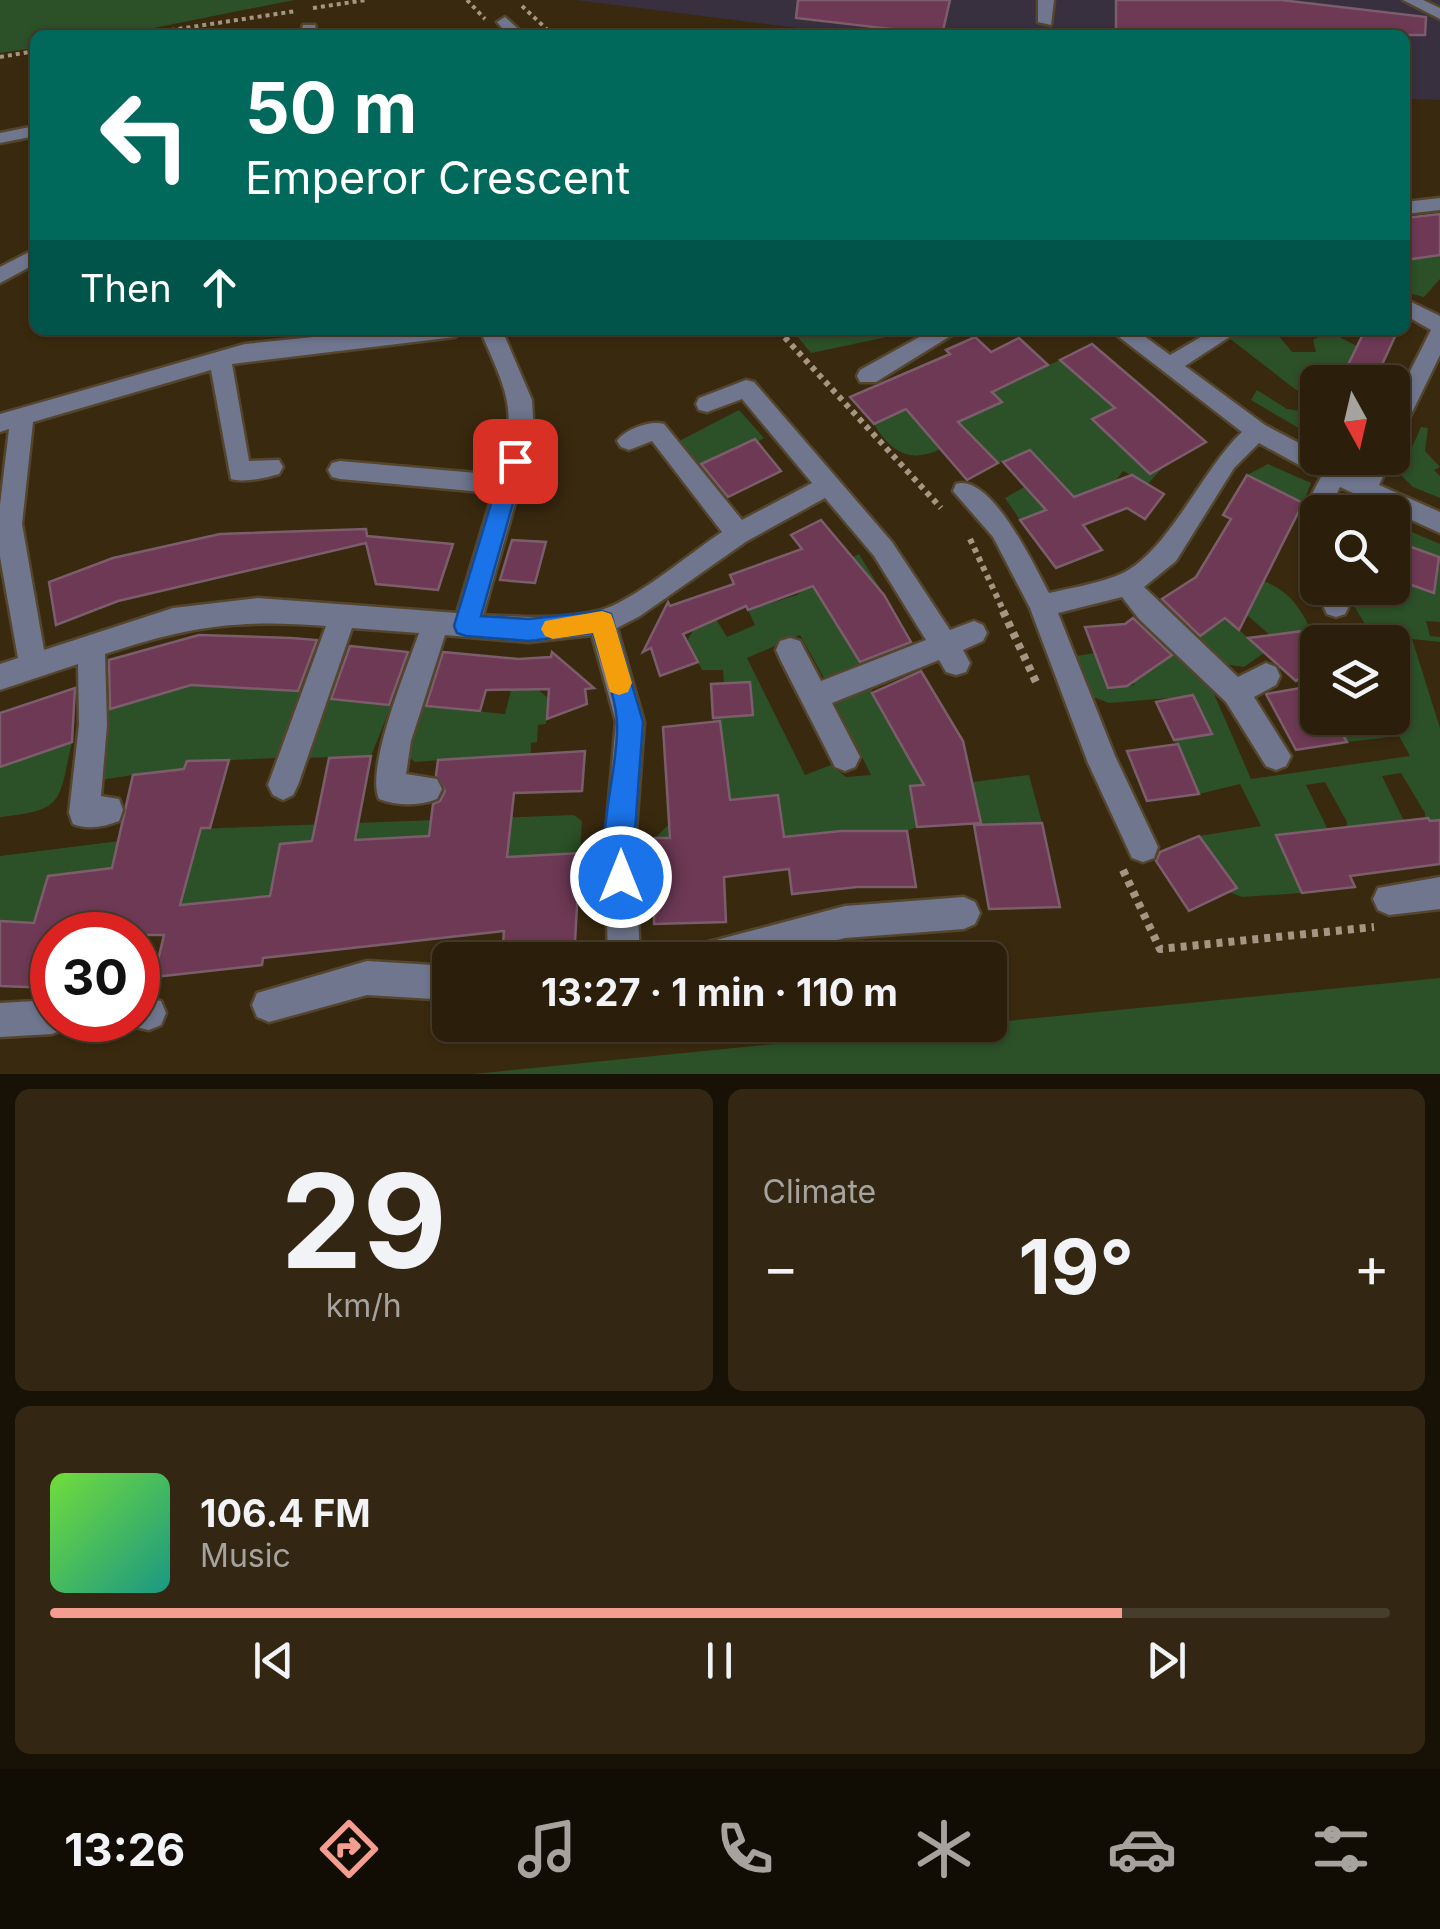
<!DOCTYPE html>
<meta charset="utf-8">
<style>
:root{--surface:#2b1f0b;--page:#332714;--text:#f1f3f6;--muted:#a6a29d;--line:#473d2c;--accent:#f59d8e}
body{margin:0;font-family:Inter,sans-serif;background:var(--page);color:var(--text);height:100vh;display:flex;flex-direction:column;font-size:38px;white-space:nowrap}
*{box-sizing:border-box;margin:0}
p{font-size:32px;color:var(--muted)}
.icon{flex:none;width:55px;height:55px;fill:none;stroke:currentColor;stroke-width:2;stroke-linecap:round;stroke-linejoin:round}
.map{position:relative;height:1074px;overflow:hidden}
.panel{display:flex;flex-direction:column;gap:15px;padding:15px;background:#181106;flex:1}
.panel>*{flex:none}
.guide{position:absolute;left:30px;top:30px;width:1380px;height:305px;border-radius:15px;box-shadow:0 2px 8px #0004,0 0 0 2px var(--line);background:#00695c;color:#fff;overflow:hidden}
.needle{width:65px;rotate:172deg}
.buttons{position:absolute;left:1300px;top:365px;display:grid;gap:20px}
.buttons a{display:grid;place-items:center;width:110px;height:110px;border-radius:15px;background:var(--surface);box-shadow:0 2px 8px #0004,0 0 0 2px var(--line);font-size:50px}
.speed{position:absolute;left:30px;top:912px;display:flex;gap:20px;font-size:50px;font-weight:700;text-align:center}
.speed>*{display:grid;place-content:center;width:130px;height:130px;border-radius:50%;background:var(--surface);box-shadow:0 2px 8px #0004,0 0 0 2px var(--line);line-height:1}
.speed .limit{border:15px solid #d22;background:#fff;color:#111}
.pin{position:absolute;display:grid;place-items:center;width:85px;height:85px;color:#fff;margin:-42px;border-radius:20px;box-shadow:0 5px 15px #0006}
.me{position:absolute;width:110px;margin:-55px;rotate:0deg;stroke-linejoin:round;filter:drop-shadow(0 0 8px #0008)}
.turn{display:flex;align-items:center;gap:35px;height:210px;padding:0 50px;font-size:45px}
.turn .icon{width:130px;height:130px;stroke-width:2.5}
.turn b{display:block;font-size:70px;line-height:85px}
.then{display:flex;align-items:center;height:95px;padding:0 50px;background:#0003;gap:20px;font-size:38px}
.big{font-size:75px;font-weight:700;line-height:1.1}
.panel .widget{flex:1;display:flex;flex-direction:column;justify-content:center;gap:15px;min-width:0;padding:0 35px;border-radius:15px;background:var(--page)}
.panel .dial{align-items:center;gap:0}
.dial b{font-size:130px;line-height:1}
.song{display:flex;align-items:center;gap:30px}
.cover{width:120px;height:120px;border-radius:15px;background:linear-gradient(135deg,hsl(100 70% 55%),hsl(170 70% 35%))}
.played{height:10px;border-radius:5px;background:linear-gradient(90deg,var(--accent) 80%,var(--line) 80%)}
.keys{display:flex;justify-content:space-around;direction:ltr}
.heat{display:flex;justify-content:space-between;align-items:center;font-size:55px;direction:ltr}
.panel .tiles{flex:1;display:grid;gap:15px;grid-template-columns:1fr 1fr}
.widget:last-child{grid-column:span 2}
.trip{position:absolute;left:432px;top:942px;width:575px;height:100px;border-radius:15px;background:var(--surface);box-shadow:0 2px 8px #0004,0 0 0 2px var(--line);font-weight:700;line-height:100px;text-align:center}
.menu{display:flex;height:160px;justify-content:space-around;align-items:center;background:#110c04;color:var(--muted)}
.menu .icon{width:70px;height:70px}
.menu .current{color:var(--accent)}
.menu b{font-size:45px;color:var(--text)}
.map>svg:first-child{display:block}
.industrial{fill:#382f3f}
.green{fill:#2c5027}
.building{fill:#6d3955;stroke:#7c5d6c;stroke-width:2.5}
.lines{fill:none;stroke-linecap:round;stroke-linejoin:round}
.minor-casing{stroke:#54452d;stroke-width:5}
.path-far2{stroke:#a49683;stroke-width:4;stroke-dasharray:4 4;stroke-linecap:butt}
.path-far1{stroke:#a49683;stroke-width:6;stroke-dasharray:5 5;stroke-linecap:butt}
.path{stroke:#a49683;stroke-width:8;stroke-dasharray:6 6;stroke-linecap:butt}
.minor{fill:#70768e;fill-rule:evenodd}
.route{fill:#1a73e8;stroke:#114b97;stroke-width:2.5}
.slow{fill:#f59e0b}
</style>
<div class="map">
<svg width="1440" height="1074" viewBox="0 0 1440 1074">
<rect width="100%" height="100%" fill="#39290f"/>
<!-- industrial -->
<path class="industrial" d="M575 0H1440V100L1405 99V35H855Z"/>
<!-- green -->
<g class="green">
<path d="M0 0H294L119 35H35V48L0 53Z"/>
<path d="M1440 254V279L1424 297 1405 292V260Z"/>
<path d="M792 330H902L887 337 811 353Z"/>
<path d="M1245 330H1274L1292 352H1316L1313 340 1329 330H1344L1341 338 1357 346 1345 371 1336 375 1346 382 1301 385 1302 391 1296 390 1229 338Z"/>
<path d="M995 349 1024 376 1060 360 1117 407 1093 419 1143 450 1162 468 1148 484 1123 471 1105 494 1119 504 1111 515 1091 491 1062 501 1080 526 1040 512 1020 520 1005 498 1050 472 1030 450 998 463 970 435C929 456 903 472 874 424L907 409 931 438 940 406 1001 401 983 383 1000 360 991 352Z"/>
<path d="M1257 390 1287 409 1308 412 1310 418H1317V439L1251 400Z"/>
<path d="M739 410 764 438 757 442 754 439 697 465 680 449 681 440Z"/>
<path d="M1421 427 1428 428 1425 451 1440 467 1434 470 1440 476V498L1413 487 1400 474Z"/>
<path d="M1268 464 1311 483 1303 503 1247 475Z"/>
<path d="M1393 524 1440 544V622L1426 621 1430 636 1440 637V642L1412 639 1440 728V820L1425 822V813L1401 773 1382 776 1404 821 1346 828 1347 822 1325 782 1306 785 1327 828 1276 835 1302 893 1242 897 1229 892 1236 887 1199 836 1261 826 1240 784 1199 794 1174 740 1211 733 1194 696 1109 703 1093 697 1076 656 1095 653 1109 688 1134 685 1122 654 1154 650 1142 622 1146 624 1211 687 1251 779 1410 756 1399 736 1347 742 1333 718H1392V642H1376L1343 588H1392L1393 578 1438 557 1393 540Z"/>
<path d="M859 554 884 595 835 615 862 666 824 678 800 635 747 658 805 775 831 765 846 777 871 775 834 701 872 686V693L927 769 917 827 907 831 785 838H655L667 826 781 814 777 795 729 801 719 721H713V718L753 715 750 682 724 683 723 670H702L687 641 694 629 716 619 727 637 755 625 748 610 797 595 821 574Z"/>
<path d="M1264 581C1289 591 1300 607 1311 630L1278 642 1248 616 1235 626 1264 653 1244 667 1224 664 1194 640 1252 602Z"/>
<path d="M198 683 301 691 276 758 187 762 167 830 574 815 582 821 580 853 549 855 507 868 510 828 462 871 375 839 281 844 273 895 171 905 181 899 193 858 149 859 136 902 93 870 48 876 37 923 0 921V856L159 836 133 775 101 780 105 710Z"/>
<path d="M537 689 548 698 546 724 538 725 537 742 531 743 529 793 514 791 479 757 415 762 403 752 415 705 505 714 511 690Z"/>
<path d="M327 699 391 706 371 756 302 758Z"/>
<path d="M72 742C58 802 66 810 0 817V767Z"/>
<path d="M1029 775 1042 823 1011 824 982 869 981 823 972 782Z"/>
<path d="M1440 978V1074H473Z"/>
</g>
<!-- building -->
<g class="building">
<path d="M798 0H950L942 35 796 18Z"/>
<path d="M1116 0H1281L1426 17 1425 35H1116Z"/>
<path d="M1440 214V255L1405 260V218Z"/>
<path d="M1365 330H1398L1374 382 1345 371Z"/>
<path d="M975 337 991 352 1019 338 1048 365 992 392 1002 402 958 422 998 463 967 480 906 409 874 424 850 397 950 354 946 350Z"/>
<path d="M1092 344 1146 390 1206 442 1150 474 1092 419 1115 408 1060 360Z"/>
<path d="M755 439 781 471 728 497 701 464Z"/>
<path d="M1030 450 1074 497 1132 475 1164 494 1145 519 1127 508 1083 525 1102 550 1056 568 1020 520 1046 510 1003 462Z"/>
<path d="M1247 475 1303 503 1239 630 1225 618 1200 636 1162 599 1196 577 1231 519 1223 515Z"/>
<path d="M821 520 884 595 911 642 860 662 813 586 748 610 746 606 683 634 698 662 660 676 651 648 643 652 668 602 670 606 734 584 730 575 802 549 791 535Z"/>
<path d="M366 529 367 536 453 544 438 590 376 584 366 543 118 601 56 625 49 582 113 558 220 534Z"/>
<path d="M512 540 546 542 535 583 500 580Z"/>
<path d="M1392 540 1439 557 1434 593 1392 578Z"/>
<path d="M1133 618 1172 655 1127 686 1108 688 1085 627 1125 624Z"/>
<path d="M1318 629V664L1296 681 1248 638Z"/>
<path d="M199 635 291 638 317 640 298 691 191 685 110 709 109 660Z"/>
<path d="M350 646 408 652 389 705 331 699Z"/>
<path d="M443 652 518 659 551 657 552 652 594 688 585 689 587 704 547 719 549 689 486 690 480 711 426 706Z"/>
<path d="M921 671 963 741 981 823 917 827 910 786 924 785 872 693Z"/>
<path d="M750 682 753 715 713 718 711 684Z"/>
<path d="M1318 685V718H1333L1347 742 1296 750 1266 694Z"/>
<path d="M75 688 72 742 0 767V713Z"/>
<path d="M1193 695 1212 734 1174 740 1156 702Z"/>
<path d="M720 721 730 800 778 795 784 837 841 831H907L916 887H857L792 894 789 869 724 877 726 922 654 924 655 838H670L663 727Z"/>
<path d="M1178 744 1199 794 1147 801 1127 751Z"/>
<path d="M585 751 582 791 514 793 507 857 580 853 575 942 503 944 504 931 263 958 262 965 154 977 164 935H52V988L0 986V921L34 923 48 876 112 868 133 775 184 769 187 761 229 760 210 828H201L180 905 270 896 280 844 312 841 329 758 371 756 355 840 429 836 433 804 440 801 445 791 436 775 438 760Z"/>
<path d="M1428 818 1430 821 1440 820V864L1350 876 1355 887 1302 893 1276 835Z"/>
<path d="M1042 823 1060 907 989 909 974 825Z"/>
<path d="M1199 836 1237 888 1189 911 1156 861 1160 852Z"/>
</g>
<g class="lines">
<defs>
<g id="minor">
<path d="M1038 0H1054L1051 25 1038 22Z"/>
<path d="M1403 0H1423L1440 8V19Z"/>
<path d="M505 17 525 35H508L497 22Z"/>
<path d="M303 25H315L317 35H301Z"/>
<path d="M35 126V136L0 143V133Z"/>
<path d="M1440 198V210L1405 214V202Z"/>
<path d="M35 249V264L0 283V267Z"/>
<path d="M1405 299 1440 316V355L1400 437 1392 440V407L1431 330 1405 315Z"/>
<path d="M383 330H466L455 337 232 364 249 461 279 460 283 467 279 474C265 478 245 483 231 479L211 370 33 422 22 524 44 650 173 608 258 598 457 613 493 493 340 479 332 477 328 470 332 463 340 461 499 475C519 408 506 391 480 330H502L532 400 534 437 483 615C520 617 561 620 598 611 633 602 690 553 722 532L652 441 629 450 621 447 617 441C625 429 651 420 664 424L742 520 812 483 742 399 707 412 699 410 696 404 699 398 746 380 754 382 892 542 950 630 974 621 983 625 987 633 983 641 963 650 970 663 966 672 956 675 946 672 939 660 832 703 860 757 855 767 845 771 835 767 780 659 776 650 780 641 790 638 800 641 821 681 926 640 874 556 825 498 747 541 640 616 617 628 644 722 635 844 640 960H608L605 844 616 722 592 635 529 642 445 635 411 741 406 774 437 779 442 789 437 799C420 806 396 806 379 799 365 768 407 668 419 633L352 628 298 785 293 795 283 800 273 795 268 785 326 626C238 619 189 626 105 654L107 725 101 796 119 799 123 810 119 821C104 827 88 830 73 824L69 813 79 725 78 664 0 690V664L18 658 0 557V505L9 429 0 432V414L245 344Z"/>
<path d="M932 330H960L876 382H860L857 376 860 370Z"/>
<path d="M1110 330H1136L1170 355 1213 330H1240L1185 366 1265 425 1318 453V458H1327L1360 475 1368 458H1392L1379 485 1440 512V533L1340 487 1328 512H1318V576L1309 573C1292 537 1303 509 1321 477L1259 443 1234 468 1176 561 1144 587 1238 677 1266 663 1276 667 1280 676 1276 685 1254 697 1291 756 1286 766 1276 770 1266 766 1226 702 1139 619 1122 597 1058 613 1115 756 1158 847 1154 858 1143 862 1132 858 1088 763 1030 608 993 537 953 491 956 484C991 473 1035 567 1049 593 1071 588 1095 584 1116 576 1166 558 1201 470 1242 432Z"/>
<path d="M1318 583V588H1341L1349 606 1345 614 1336 617 1327 614 1315 588Z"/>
<path d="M1440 877V909L1389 915 1378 910 1373 899 1378 888Z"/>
<path d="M964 897 975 902 980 913 975 924 964 929 845 938 763 960H685L689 948 701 944 845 906Z"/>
<path d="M367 961 450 966V1000L367 995 269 1022 257 1017 252 1005 257 993Z"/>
<path d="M138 996 161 1001 166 1013 161 1025 149 1030 126 1025 124 1020H138Z"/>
<path d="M52 1000V1020H68L64 1029 52 1034 0 1037V1003Z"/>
</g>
</defs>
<!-- minor casing -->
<use href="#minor" class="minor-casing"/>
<!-- path-far2 -->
<g class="path-far2">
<path d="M467 0 485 19"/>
<path d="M522 6 553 35"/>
<path d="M313 8 366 0"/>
<path d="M139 35 296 11"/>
<path d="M0 57 35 51"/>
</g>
<!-- path-far1 -->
<g class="path-far1">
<path d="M778 330 941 508"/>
<path d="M970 539 1005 614"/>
</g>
<!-- path -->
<g class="path">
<path d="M1003 611 1036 682"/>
<path d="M1123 870 1160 949 1374 927"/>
</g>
<!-- minor -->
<use href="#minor" class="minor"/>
</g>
<!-- route -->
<path class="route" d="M515 453 525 461 481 616 529 619 602 611 611 614 643 722 634 844 635 877 631 887 621 891 611 887C592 842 619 772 617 724 616 695 601 661 593 633L529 641 466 636 457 633 454 626 504 461Z"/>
<!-- slow -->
<path class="slow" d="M602 611 611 614 614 622 632 683 628 692 619 695 610 692 593 633 553 639 545 636 541 629 545 621Z"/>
</svg>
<div class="buttons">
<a><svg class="needle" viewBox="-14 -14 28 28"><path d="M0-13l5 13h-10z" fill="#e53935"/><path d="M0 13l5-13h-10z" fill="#a6a29d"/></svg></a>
<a><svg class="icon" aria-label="search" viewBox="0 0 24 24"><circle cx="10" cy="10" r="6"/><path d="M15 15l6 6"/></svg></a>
<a><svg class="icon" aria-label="layers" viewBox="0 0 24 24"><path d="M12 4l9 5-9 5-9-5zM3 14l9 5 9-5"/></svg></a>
</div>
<div class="speed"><div class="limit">30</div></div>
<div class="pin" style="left:515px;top:461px;background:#d93025"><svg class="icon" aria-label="arrive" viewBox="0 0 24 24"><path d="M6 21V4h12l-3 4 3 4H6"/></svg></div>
<svg class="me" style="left:621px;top:877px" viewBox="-20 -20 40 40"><circle r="17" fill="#1a73e8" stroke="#fff" stroke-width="3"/><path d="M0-11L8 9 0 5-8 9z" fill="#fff"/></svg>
<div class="trip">13:27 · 1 min · 110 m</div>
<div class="guide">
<div class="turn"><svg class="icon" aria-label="left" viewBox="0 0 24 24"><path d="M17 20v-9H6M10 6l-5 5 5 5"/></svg><div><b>50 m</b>Emperor Crescent</div></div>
<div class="then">Then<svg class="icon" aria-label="ahead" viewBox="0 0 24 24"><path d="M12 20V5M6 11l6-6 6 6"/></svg></div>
</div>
</div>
<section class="panel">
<div class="tiles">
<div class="widget dial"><b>29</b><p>km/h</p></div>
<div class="widget"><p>Climate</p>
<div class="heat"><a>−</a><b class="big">19°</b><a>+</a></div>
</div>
<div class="widget">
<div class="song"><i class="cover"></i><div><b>106.4 FM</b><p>Music</p></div></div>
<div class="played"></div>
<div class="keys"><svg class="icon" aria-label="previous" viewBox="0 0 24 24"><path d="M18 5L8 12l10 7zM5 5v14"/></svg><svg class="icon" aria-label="pause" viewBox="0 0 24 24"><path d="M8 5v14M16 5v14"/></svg><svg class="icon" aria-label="next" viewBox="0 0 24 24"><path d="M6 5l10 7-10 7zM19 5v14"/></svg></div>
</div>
</div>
</section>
<nav class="menu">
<b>13:26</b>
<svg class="icon current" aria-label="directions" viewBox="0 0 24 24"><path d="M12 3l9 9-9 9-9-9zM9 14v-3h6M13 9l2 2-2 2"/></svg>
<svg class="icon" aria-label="music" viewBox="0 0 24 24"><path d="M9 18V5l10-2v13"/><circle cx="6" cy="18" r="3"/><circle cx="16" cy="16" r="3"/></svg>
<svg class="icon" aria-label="phone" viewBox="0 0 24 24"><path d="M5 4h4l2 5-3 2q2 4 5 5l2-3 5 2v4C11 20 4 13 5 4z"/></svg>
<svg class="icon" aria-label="climate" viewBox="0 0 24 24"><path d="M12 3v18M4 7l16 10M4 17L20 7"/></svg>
<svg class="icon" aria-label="car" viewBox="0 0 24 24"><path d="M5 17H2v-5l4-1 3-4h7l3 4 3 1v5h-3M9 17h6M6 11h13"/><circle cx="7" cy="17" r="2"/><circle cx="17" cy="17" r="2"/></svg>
<svg class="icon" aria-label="filters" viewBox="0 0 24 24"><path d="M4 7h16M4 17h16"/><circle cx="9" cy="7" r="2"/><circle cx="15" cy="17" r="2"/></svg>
</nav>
